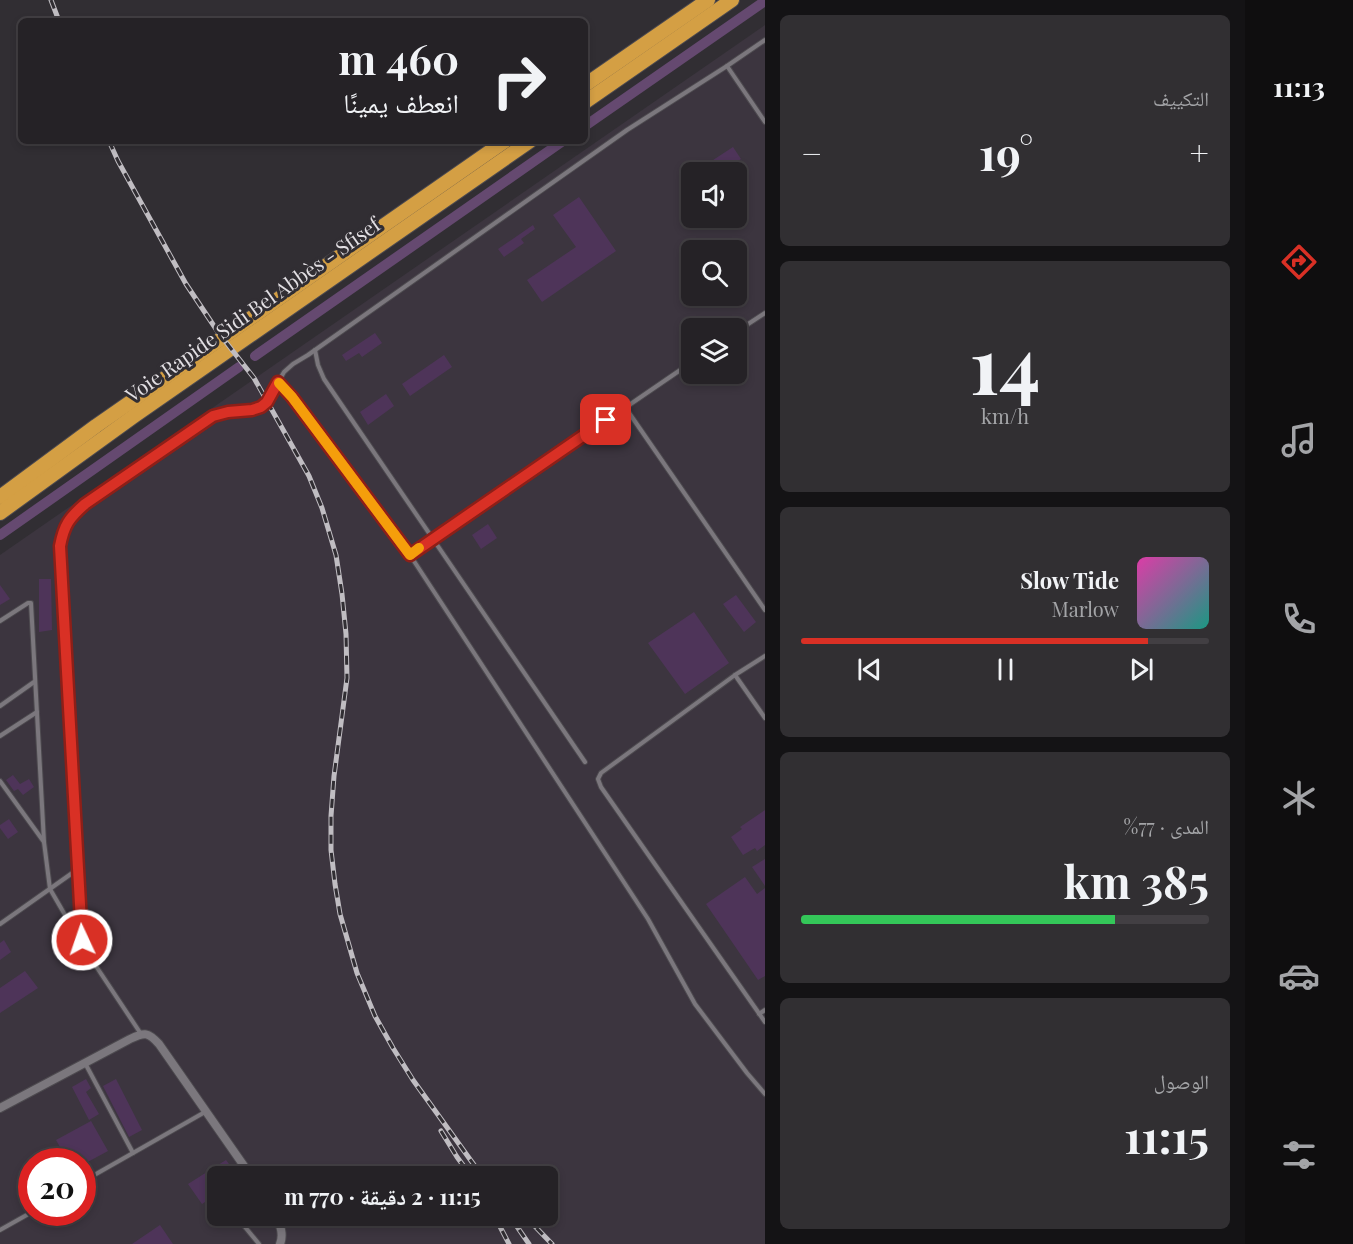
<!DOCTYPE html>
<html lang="ar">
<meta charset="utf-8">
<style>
:root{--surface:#252226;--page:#312f32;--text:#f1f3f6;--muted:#a3a4a7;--line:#423f43;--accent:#d93025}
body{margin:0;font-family:"Playfair Display","Noto Naskh Arabic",serif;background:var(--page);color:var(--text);direction:rtl;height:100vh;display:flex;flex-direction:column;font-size:22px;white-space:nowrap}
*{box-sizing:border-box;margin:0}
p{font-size:20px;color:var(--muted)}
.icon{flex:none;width:33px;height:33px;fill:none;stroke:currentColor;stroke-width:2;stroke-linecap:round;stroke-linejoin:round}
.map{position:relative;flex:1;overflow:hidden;direction:ltr}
.sheet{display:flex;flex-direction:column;gap:15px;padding:15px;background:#141315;width:480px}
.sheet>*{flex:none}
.top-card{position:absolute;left:18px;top:18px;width:570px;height:126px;border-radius:9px;box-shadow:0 3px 9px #0003,0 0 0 2px var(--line);direction:rtl;background:#252226;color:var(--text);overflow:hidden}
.controls{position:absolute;left:681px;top:162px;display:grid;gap:12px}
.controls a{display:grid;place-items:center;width:66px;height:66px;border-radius:9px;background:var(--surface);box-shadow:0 3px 9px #0003,0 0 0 2px var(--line);font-size:30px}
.speed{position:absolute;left:18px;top:1148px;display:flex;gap:12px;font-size:30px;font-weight:700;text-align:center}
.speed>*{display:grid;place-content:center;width:78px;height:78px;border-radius:50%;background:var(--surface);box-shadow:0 3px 9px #0003,0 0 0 2px var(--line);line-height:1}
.speed .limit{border:9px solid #d22;background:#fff;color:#111}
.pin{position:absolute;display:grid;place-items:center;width:51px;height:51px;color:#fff;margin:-26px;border-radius:12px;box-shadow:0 3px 9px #0006}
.me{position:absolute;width:66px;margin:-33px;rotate:357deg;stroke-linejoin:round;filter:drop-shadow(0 0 4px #0008)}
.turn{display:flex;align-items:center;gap:21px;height:126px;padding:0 30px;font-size:27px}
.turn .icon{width:78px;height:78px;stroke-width:2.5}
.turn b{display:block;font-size:42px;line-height:51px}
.big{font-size:45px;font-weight:700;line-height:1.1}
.sheet .tile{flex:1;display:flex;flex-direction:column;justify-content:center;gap:9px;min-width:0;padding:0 21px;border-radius:9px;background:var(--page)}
.sheet .dial{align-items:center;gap:0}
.dial b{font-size:78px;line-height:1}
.song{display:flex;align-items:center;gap:18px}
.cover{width:72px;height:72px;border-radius:9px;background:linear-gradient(135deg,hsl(320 70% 55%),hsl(170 70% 35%))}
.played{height:6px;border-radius:3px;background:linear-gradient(90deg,var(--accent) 85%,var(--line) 85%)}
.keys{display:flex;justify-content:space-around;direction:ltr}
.heat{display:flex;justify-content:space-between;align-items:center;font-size:33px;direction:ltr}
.charge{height:9px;border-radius:4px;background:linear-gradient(90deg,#34c759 77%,var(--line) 0)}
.trip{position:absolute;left:207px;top:1166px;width:351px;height:60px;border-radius:9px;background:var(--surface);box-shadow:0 3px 9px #0003,0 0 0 2px var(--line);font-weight:700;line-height:60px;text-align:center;direction:rtl}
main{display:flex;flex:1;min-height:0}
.tabs{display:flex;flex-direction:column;width:108px;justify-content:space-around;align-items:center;background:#0f0e0f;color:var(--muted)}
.tabs .icon{width:42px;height:42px}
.tabs .on{color:var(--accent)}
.tabs b{font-size:27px;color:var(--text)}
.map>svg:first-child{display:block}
.built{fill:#3c353f;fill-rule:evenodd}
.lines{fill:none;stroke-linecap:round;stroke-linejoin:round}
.canal{stroke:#654970;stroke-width:10}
.building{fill:#4e3459}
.service-casing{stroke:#4d4a4f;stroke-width:6}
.minor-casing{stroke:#4d4a4f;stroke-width:10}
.trunk-casing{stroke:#4d4a4f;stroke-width:16}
.service{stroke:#7b777d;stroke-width:4}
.minor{stroke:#7b777d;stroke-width:8}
.trunk{stroke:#d49f44;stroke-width:14}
.rail-casing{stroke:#c0bdc2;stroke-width:5}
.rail{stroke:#312e33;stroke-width:3;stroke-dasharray:9;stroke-linecap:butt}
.route-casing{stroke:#8d1f18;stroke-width:15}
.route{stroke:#d93025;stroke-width:10}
.slow{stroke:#f59e0b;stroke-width:10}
.labels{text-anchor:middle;stroke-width:6;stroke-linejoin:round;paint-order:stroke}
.street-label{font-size:20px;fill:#e2dfe3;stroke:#312e33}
</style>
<main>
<nav class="tabs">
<b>11:13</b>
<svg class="icon on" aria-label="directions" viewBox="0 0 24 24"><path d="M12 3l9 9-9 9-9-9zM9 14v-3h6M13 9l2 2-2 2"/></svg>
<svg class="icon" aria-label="music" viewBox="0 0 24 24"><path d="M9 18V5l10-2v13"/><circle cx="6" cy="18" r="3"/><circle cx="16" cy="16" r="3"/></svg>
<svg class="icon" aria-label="phone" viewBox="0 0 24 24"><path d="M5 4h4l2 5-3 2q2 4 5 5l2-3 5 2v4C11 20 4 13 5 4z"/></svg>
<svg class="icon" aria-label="climate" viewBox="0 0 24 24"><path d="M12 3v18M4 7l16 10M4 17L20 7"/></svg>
<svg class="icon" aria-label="car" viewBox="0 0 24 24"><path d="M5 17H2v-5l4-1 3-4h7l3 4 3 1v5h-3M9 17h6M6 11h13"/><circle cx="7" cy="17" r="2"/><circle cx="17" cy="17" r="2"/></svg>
<svg class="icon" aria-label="filters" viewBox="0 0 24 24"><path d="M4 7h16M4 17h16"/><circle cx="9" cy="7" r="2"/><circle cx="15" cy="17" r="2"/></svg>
</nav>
<section class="sheet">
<div class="tile"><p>التكييف</p>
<div class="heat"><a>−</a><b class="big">19°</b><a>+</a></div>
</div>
<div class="tile dial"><b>14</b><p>km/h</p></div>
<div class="tile">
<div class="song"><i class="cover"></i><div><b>Slow Tide</b><p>Marlow</p></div></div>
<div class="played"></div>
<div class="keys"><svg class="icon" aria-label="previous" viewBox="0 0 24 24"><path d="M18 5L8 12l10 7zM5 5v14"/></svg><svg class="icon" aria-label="pause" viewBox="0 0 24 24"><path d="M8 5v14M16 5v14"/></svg><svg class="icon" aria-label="next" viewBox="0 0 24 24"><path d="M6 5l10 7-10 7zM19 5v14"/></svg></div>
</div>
<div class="tile"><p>المدى · 77%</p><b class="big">385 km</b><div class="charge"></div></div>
<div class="tile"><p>الوصول</p><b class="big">11:15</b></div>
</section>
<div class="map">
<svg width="765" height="1244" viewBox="0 0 765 1244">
<rect width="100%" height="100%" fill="#312e33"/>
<!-- built -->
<path class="built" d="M765 25V1244H0V555ZM692 172H736V218H692ZM692 250H736V296H692ZM692 328H736V374H692ZM32 1161H82V1212H32ZM218 1176H548V1215H218Z"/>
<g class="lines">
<!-- canal -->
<g class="canal">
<path d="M585 126 765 1"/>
<path d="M255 356 563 141"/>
<path d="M0 535 239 367"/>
</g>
</g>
<!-- building -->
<g class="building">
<path d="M733 147 741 159 721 172H709L704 166Z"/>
<path d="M579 197 616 251 542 302 527 280 576 247 553 215Z"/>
<path d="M533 225 535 229 521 239 524 243 504 257 498 249Z"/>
<path d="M375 333 382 343 362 357 359 353 346 361 342 355Z"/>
<path d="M444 355 452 367 410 396 402 384Z"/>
<path d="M386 394 394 406 368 425 360 412Z"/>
<path d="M488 524 497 538 481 549 472 535Z"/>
<path d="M39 579H51L52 630 39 632Z"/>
<path d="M0 585 10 599 0 605Z"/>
<path d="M736 595 756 622 744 632 723 604Z"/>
<path d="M694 612 729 663 685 694 648 643Z"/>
<path d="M13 775 20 784 29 779 34 787 23 795 18 789 14 791 6 780Z"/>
<path d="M765 810V845L757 851 755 848 743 855 731 837 742 829 740 827Z"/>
<path d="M9 819 18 832 8 839 0 828V825Z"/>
<path d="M765 859V886L752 867Z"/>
<path d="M745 877 757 894 765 888V976L758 980 706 904Z"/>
<path d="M4 940 11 952 0 960V943Z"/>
<path d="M25 971 38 988 0 1013V988Z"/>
<path d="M86 1079 91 1088 86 1092 99 1114 89 1120 72 1087Z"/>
<path d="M116 1079 142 1130 129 1137 103 1086Z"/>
<path d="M91 1121 108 1151 82 1165V1161H68L56 1140Z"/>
<path d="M226 1160 238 1176H218V1193L202 1204 188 1184Z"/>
<path d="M160 1225 173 1244H132Z"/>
</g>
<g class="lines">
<defs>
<g id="service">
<path d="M727 66 765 122"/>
<path d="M736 332 765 313"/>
<path d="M315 350 318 365 324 379 585 762"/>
<path d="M278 382 292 397 410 555 648 919 695 1004 747 1073 765 1094"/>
<path d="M625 407 765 610"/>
<path d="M410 555 692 362"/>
<path d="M0 621 28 603H31L44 842 50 889 83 946"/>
<path d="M765 656 735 675 601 773 598 779 601 787 765 1022"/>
<path d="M735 675 765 718"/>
<path d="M0 706 34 682"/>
<path d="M0 736 37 712"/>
<path d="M0 781 44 842"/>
<path d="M0 924 78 869"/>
<path d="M759 1014 765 1010"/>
<path d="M141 1034 88 954 83 940 60 546C64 526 69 518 85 504L213 416 228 412 252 410 261 407 267 402 284 372 293 364 308 355 627 130 727 66 765 40"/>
<path d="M85 1063 133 1153"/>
<path d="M82 1182 205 1112"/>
<path d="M245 1227 259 1244"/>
<path d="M0 1230 32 1212"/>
</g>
<g id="minor">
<path d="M0 1108 130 1039C145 1032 148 1032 159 1044L251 1176"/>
<path d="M276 1215C280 1225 284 1234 280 1244"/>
</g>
<g id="trunk">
<path d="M585 85 708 0"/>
<path d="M585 102 732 0"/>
<path d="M0 497 96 426 505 141"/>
<path d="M0 513 134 416 530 141"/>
</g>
</defs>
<!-- service casing -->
<use href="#service" class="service-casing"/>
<!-- minor casing -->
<use href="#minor" class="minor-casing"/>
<!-- trunk casing -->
<use href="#trunk" class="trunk-casing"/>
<!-- service -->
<use href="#service" class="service"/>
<!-- minor -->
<use href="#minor" class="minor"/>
<!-- trunk -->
<use href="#trunk" class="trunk"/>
<defs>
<g id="rail">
<path d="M51 0 59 21"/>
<path d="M109 141 118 161 186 284 218 332 254 378 309 476 322 508 336 555 342 594 346 634 347 678 334 776 331 816V850L335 884 340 914 357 973 375 1016 393 1048 413 1080 482 1176"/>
<path d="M441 1131 457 1157 471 1176"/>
<path d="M494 1215 509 1244"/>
<path d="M509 1215 529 1244"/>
<path d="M524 1215 552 1244"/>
</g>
</defs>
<!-- rail casing -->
<use href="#rail" class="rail-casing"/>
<!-- rail -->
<use href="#rail" class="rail"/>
</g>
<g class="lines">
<defs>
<path id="route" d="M82 940 60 546C64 525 69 518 85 504L213 416 228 412 252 410 261 407 267 402 278 382 292 397 410 555 606 420"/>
</defs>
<!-- route casing -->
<use href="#route" class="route-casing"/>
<!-- route -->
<use href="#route" class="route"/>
<!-- slow -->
<path class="slow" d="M279 383 292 397 410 555 419 548"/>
</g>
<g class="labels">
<!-- street labels -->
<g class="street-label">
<text transform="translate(253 310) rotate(-35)" y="7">Voie Rapide Sidi Bel Abbès - Sfisef</text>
</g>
</g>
</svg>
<div class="controls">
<a><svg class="icon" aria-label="sound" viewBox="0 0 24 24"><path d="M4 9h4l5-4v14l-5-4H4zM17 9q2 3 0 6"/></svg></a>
<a><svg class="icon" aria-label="search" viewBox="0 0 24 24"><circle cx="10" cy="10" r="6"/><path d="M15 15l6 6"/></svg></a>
<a><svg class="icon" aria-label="layers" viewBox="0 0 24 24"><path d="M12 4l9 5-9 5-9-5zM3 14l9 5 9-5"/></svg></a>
</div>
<div class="speed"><div class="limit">20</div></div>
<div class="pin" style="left:606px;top:420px;background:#d93025"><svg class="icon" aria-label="arrive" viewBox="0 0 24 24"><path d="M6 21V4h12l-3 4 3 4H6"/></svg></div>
<svg class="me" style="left:82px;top:940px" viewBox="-20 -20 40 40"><circle r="17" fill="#d93025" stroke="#fff" stroke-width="3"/><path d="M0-11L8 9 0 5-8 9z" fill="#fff"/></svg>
<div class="trip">11:15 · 2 دقيقة · 770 m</div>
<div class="top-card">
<div class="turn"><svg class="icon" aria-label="right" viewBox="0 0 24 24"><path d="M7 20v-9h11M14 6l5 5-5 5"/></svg><div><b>460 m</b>انعطف يمينًا</div></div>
</div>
</div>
</main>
